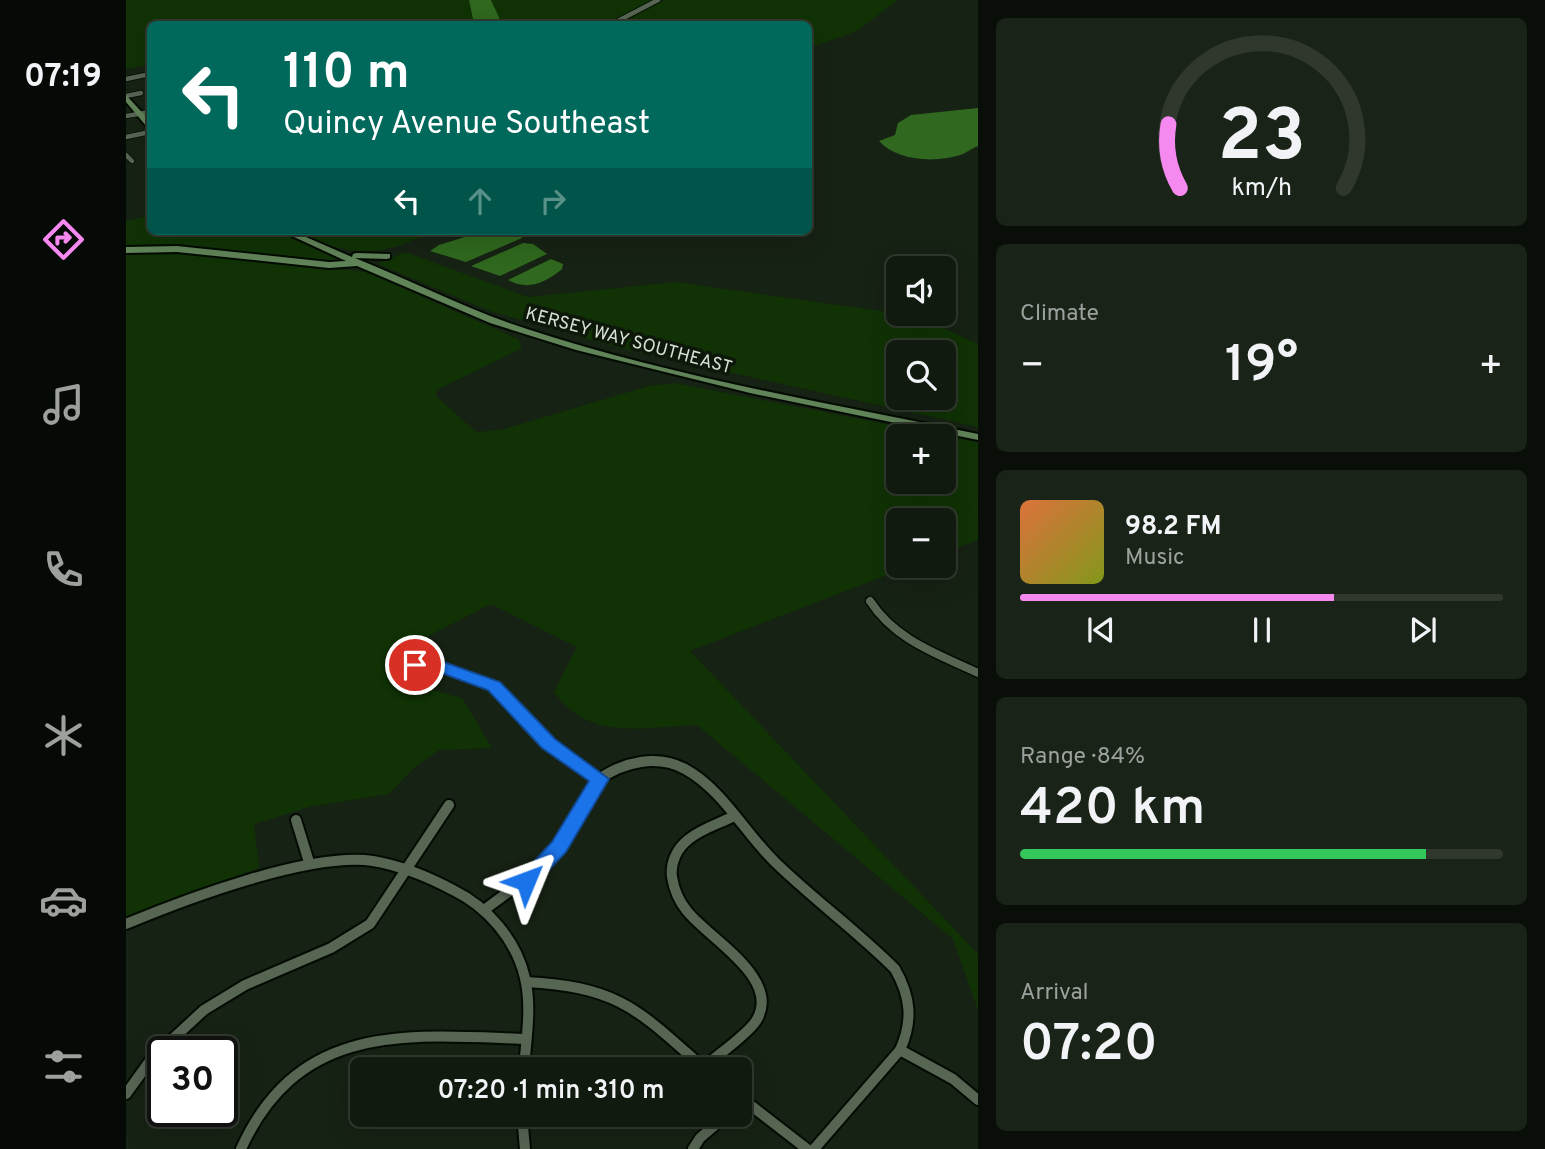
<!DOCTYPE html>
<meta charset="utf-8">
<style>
:root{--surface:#101a0e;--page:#192317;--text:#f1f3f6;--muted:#9ca19e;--line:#30382e;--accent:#f589ef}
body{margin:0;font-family:Overpass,sans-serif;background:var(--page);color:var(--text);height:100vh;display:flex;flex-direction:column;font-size:26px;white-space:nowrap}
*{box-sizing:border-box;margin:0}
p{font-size:23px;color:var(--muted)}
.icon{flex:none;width:38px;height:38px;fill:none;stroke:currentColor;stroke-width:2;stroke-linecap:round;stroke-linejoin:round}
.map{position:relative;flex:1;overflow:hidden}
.panel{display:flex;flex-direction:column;gap:18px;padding:18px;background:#090e08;width:567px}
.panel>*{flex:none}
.top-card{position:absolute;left:21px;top:21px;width:665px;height:214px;border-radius:10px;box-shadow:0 7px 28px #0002,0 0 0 2px var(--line);background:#00695c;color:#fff;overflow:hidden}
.buttons{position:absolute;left:760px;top:256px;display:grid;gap:14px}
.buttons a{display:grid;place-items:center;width:70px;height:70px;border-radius:10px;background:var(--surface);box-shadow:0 7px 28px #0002,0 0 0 2px var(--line);font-size:35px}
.speed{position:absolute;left:21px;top:1036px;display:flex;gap:14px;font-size:35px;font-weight:700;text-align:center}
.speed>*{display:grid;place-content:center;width:91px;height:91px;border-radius:50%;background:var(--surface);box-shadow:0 7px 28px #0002,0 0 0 2px var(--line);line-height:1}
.speed .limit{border:4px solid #111;border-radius:10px;background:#fff;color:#111}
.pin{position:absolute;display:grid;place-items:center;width:60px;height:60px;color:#fff;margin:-30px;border:4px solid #fff;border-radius:50%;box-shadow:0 2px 7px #0007}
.me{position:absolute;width:77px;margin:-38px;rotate:46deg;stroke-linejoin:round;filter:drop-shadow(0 0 5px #0008)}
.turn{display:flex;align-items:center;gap:24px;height:147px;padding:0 21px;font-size:32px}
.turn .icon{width:91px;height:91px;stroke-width:2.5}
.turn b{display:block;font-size:49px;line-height:60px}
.lanes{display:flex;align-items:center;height:66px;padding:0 21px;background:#0003;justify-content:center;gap:35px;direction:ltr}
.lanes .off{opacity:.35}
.big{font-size:52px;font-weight:600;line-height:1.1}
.panel .card{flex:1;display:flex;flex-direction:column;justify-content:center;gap:10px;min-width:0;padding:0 24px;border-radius:10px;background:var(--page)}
.panel .dial{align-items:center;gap:0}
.dial svg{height:182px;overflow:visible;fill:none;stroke:var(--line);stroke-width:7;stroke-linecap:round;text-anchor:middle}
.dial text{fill:var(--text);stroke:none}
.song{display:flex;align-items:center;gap:21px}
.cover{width:84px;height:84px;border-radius:10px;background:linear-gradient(135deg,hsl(20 70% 55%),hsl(70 70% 35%))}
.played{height:7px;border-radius:4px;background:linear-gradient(90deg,var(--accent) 65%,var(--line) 65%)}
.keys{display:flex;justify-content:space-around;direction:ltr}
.heat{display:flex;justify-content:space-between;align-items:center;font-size:38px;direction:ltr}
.charge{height:10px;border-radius:5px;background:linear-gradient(90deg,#34c759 84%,var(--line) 0)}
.trip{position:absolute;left:224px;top:1057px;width:402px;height:70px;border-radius:10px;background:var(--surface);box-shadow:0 7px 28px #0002,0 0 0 2px var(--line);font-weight:600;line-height:70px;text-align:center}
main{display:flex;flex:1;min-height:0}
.tab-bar{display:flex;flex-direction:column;width:126px;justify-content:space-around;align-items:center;background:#060a06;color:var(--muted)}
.tab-bar .icon{width:49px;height:49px}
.tab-bar .active{color:var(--accent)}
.tab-bar b{font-size:32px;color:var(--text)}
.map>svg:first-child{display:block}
.green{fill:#103205;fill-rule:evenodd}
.water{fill:#2f681e}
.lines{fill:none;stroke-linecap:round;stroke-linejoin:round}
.street-far2-casing{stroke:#030b02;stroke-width:6}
.street-far1-casing{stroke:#030b02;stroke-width:11}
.street-casing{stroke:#030b02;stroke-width:14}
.secondary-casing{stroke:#030b02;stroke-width:4}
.street-far2{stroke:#576553;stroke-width:4.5}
.street-far1{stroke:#576553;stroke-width:8}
.street{stroke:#576553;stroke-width:10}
.secondary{fill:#618358;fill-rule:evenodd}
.route{fill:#1a73e8;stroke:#114b97;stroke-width:2}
.labels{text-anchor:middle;stroke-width:7;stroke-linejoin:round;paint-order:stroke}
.street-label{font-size:18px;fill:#d8e0d6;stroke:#0d180a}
</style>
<main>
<nav class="tab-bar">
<b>07:19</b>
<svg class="icon active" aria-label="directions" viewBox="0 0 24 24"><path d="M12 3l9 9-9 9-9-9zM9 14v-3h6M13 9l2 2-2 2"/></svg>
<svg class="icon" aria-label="music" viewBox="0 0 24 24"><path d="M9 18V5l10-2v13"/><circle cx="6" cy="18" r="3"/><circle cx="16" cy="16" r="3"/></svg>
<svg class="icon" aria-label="phone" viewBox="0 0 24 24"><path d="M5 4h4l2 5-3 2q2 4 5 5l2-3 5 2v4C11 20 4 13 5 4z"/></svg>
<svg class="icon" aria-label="climate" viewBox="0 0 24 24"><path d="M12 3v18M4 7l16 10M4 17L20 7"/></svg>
<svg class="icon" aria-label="car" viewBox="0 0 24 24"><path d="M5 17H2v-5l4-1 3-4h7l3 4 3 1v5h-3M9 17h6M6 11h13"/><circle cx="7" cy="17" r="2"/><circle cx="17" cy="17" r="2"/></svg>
<svg class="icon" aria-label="filters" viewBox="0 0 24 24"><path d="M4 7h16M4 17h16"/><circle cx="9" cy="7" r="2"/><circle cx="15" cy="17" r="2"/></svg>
</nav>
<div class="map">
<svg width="852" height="1149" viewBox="0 0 852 1149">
<rect width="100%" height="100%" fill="#162213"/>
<!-- green -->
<g class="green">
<path d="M0 0H343L348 24H24V65L0 69Z"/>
<path d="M365 0H529L483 24H376Z"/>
<path d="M539 0H772L731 31 683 48 682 24H492Z"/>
<path d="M24 215V231H151L214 260 198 262 55 246 0 248V221Z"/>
<path d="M167 231H306L307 232C242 260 232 257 167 231Z"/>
<path d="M25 250 240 272 392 339 396 348 311 390 310 396 350 432 374 430 523 386 549 383 852 442V540L817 553V520H772V565H787L564 651 852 954V1010L827 939 571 725C516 727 465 742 428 692L451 647 365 604 277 649 268 669 288 685 336 698 366 748 313 750 289 767 263 794 183 807 128 824 133 868 0 916V253ZM772 436H817V481H772Z"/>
<path d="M279 252 402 297 550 282 791 316 852 344V427L493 348 364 311 252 264ZM772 352H817V397H772Z"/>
</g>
<!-- water -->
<g class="water">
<path d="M343 0H365L376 24H348Z"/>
<path d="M852 108V146C846 148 843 151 837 154 812 163 772 162 753 141L769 135 772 123 785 115Z"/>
<path d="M358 231H390L396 238 340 262 304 251 313 245Z"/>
<path d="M397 243 407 244 421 254 374 276 345 266Z"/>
<path d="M425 259 437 264 436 269C419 283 402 291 382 280Z"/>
</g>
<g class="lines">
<defs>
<g id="street-far2">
<path d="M486 24 532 0"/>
<path d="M0 79 24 74"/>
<path d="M0 96 15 93"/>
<path d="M0 116 24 112"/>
<path d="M0 137 24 132"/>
<path d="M0 155 6 161"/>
</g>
<g id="street-far1">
<path d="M744 601C769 640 812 654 852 673"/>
<path d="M289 665 312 666 368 686 417 738"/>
</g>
<g id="street">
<path d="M415 736 473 779C498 762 531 754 559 769 596 789 619 833 649 862 687 899 731 931 769 969 785 997 787 1021 774 1050L827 1079 852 1100"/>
<path d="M170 820 183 862"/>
<path d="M358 910 419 865 473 779"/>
<path d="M0 924C60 899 184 852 247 861 276 866 301 876 327 890 362 907 390 940 399 978 406 1008 400 1039 398 1069"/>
<path d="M400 982C494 987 512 1010 579 1069"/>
<path d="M577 1068C591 1055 620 1036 630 1021 657 979 582 938 561 911 552 900 548 890 546 877 544 863 551 848 563 839 575 829 592 824 606 817"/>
<path d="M0 1094 26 1058 78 1010 119 985 205 948 244 924 323 805"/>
<path d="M614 1097 681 1149"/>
<path d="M396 1115 399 1149"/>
<path d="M115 1149C173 1021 282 1035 400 1039"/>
<path d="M567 1149 574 1138 601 1115"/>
<path d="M688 1149 774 1050"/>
</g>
<g id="secondary">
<path d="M0 95 24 121V127H21L0 102Z"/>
<path d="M155 231H166L226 257 227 254 230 253 264 254V258L261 259 229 258C286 281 342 310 401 329 548 377 701 403 852 434V440L624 393 450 350 364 323 231 266 203 268 51 252 0 253V247L51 246 203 262 220 261Z"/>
</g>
</defs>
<!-- street-far2 casing -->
<use href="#street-far2" class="street-far2-casing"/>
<!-- street-far1 casing -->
<use href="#street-far1" class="street-far1-casing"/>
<!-- street casing -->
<use href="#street" class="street-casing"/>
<!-- secondary casing -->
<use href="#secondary" class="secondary-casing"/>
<!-- street-far2 -->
<use href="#street-far2" class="street-far2"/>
<!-- street-far1 -->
<use href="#street-far1" class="street-far1"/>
<!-- street -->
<use href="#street" class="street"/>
<!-- secondary -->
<use href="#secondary" class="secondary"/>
</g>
<!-- route -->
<path class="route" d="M289 660H312L374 682 429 739 483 779 440 852 407 887H393L390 881 426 842 463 781 416 748 362 690 310 671 283 669 281 665Z"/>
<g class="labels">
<!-- street labels -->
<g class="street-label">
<text transform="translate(503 340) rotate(15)" y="6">KERSEY WAY SOUTHEAST</text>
</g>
</g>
</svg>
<div class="buttons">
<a><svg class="icon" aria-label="sound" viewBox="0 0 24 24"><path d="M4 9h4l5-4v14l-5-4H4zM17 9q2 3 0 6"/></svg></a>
<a><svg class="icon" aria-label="search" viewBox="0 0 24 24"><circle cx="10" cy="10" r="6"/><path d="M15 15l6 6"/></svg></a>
<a>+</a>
<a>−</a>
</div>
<div class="speed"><div class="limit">30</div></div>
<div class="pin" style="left:289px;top:665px;background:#d93025"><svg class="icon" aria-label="arrive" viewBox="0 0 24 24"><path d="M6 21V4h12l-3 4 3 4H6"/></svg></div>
<svg class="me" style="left:400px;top:881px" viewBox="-20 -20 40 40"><path d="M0-17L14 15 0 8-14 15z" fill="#1a73e8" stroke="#fff" stroke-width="4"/></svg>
<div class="trip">07:20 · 1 min · 310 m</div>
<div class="top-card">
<div class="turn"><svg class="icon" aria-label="left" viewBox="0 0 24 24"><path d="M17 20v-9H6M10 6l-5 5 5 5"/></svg><div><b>110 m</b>Quincy Avenue Southeast</div></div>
<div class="lanes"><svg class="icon" aria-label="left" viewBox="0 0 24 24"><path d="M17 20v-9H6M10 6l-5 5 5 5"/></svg><svg class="icon off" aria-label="ahead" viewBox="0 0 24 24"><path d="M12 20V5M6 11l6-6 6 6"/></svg><svg class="icon off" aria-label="right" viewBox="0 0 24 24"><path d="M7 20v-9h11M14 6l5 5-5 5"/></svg></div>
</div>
</div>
<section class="panel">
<div class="card dial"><svg viewBox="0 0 100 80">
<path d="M14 69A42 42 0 1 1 86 69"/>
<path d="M14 69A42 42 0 0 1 9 41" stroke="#f589ef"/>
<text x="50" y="56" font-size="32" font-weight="700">23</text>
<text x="50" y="72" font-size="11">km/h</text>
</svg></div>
<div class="card"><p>Climate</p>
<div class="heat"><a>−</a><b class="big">19°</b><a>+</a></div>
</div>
<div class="card">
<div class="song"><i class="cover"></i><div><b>98.2 FM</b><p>Music</p></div></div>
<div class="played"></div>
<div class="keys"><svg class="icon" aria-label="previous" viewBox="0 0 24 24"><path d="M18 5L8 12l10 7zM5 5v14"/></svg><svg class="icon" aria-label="pause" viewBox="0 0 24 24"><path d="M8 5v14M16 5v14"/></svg><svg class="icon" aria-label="next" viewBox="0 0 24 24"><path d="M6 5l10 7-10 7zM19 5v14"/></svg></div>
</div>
<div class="card"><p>Range · 84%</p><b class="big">420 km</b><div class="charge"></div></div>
<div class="card"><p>Arrival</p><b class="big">07:20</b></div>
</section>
</main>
